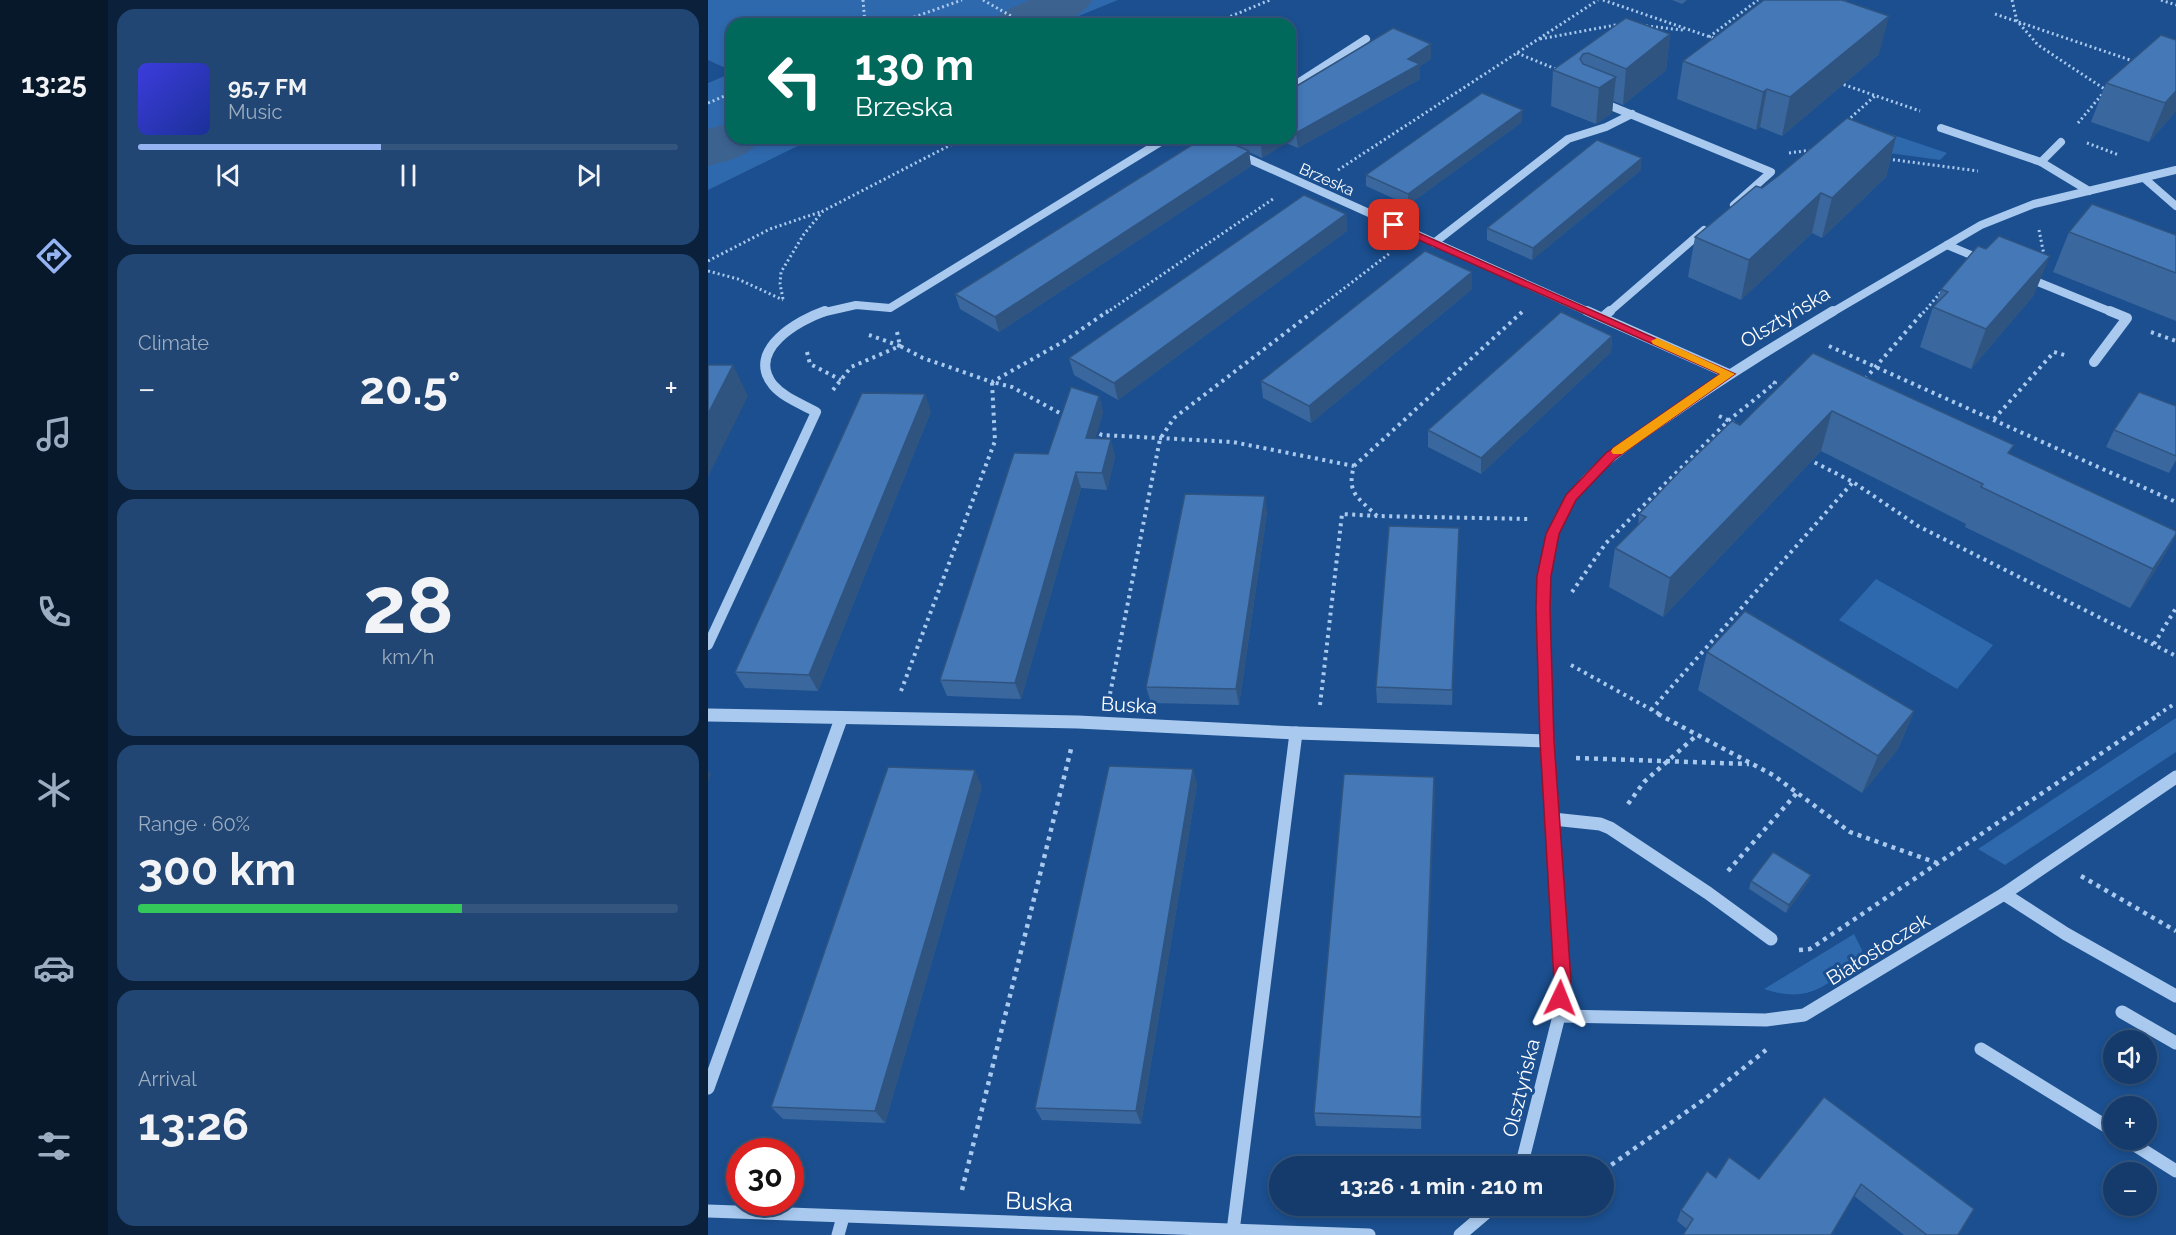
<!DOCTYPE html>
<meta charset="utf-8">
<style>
:root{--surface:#143b6b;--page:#214673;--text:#f1f3f6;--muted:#9dadc1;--line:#33557e;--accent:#95b2f1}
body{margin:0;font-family:Raleway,sans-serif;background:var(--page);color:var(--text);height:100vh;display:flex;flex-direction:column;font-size:22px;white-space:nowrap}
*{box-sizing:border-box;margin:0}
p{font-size:20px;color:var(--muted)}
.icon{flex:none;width:33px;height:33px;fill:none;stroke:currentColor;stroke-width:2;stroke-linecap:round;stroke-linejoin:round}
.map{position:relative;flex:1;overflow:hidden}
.drawer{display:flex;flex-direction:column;gap:9px;padding:9px;background:#0b203b;width:600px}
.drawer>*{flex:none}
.top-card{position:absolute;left:18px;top:18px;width:570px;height:126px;border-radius:18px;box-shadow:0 3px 9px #0003,0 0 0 2px var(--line);background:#00695c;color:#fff;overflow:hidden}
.fabs{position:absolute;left:1395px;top:1030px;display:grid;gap:12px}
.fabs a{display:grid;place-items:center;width:54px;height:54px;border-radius:50%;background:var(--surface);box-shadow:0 3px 9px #0003,0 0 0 2px var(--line);font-size:30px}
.speed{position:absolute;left:18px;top:1138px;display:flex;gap:12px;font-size:30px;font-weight:700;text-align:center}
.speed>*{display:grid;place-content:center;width:78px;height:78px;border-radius:50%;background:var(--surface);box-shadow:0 3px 9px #0003,0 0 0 2px var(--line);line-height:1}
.speed .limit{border:9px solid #d22;background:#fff;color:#111}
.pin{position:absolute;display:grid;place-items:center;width:51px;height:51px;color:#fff;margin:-26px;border-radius:12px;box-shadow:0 3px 9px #0006}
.me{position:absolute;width:66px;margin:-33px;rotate:2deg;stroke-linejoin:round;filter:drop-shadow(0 0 4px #0008)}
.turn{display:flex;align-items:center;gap:21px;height:126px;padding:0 30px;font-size:27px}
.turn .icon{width:78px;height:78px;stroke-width:2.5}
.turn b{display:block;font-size:42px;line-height:51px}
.big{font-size:45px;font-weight:700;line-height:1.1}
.drawer .tile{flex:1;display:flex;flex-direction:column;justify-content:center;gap:9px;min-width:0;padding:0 21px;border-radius:18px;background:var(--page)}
.drawer .dial{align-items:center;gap:0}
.dial b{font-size:78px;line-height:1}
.song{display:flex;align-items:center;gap:18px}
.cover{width:72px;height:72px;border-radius:9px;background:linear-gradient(135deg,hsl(240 70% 55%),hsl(230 70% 35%))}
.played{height:6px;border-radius:3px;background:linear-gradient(90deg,var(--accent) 45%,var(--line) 45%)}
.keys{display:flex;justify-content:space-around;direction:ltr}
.heat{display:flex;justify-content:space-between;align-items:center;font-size:33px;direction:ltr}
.charge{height:9px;border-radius:4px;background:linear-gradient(90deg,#34c759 60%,var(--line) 0)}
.trip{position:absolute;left:561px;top:1156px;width:345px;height:60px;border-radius:30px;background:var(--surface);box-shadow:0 3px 9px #0003,0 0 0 2px var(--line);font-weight:700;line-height:60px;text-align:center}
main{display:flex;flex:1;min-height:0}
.menu{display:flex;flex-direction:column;width:108px;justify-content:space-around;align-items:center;background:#08182b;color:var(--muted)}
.menu .icon{width:42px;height:42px}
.menu .current{color:var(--accent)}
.menu b{font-size:27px;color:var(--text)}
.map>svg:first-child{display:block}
.green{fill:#2e69ad}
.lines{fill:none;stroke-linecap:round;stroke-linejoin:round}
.river{fill:#3c6290;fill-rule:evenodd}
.path-far2{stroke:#a9c9ee;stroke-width:3;stroke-dasharray:2 3;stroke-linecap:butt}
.path-far1{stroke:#a9c9ee;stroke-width:4;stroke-dasharray:3 4.5;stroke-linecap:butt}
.path{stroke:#a9c9ee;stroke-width:4.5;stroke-dasharray:4 5;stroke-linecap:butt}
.minor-far2{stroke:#a9c9ee;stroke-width:8}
.minor-far1{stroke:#a9c9ee;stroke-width:10}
.minor{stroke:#a9c9ee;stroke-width:13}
.wall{fill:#3a679d}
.shaded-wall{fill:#305480}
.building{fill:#4478b7;stroke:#305480;stroke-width:1.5}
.route{fill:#e11d48;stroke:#92132f;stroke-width:1.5}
.slow{fill:#f59e0b}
.labels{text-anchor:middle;stroke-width:6;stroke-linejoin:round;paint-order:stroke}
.far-street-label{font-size:16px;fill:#fff;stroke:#1b4f8f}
.street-label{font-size:20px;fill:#fff;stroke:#1b4f8f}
.near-street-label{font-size:24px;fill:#fff;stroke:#1b4f8f}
</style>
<main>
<nav class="menu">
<b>13:25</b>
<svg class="icon current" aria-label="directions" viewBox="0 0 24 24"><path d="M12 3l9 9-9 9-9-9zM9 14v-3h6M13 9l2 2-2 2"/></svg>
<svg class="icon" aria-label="music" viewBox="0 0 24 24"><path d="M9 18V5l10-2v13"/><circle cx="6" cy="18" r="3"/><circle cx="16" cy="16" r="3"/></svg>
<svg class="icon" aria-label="phone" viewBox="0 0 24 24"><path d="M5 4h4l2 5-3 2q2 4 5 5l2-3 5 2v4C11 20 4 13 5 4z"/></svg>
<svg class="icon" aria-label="climate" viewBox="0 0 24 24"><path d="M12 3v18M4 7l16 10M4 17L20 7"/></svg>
<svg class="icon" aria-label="car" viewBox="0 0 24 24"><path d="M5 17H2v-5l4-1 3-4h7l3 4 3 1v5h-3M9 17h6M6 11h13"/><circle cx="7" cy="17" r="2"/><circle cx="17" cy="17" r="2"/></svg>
<svg class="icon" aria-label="filters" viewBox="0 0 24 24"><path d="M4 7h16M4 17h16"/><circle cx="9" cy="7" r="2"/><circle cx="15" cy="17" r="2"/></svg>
</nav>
<section class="drawer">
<div class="tile">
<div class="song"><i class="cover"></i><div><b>95.7 FM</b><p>Music</p></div></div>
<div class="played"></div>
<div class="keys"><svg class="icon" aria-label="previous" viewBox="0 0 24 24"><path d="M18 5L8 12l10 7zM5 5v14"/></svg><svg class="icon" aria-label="pause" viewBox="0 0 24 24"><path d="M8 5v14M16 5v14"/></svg><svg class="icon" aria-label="next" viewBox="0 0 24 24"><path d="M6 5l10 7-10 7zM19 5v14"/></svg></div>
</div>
<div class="tile"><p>Climate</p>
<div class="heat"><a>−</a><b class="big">20.5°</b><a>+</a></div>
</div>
<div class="tile dial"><b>28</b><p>km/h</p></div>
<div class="tile"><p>Range · 60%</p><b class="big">300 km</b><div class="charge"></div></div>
<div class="tile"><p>Arrival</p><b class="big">13:26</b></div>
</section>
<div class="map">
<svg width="1468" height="1235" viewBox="0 0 1468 1235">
<rect width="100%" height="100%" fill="#1b4f8f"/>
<!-- green -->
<g class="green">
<path d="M0 0H410L351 24H24V71L0 60Z"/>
<path d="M24 73V138H106L0 190V83Z"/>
<path d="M1159 126 1239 153 1232 160 1137 147Z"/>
<path d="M1168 579 1285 645 1249 689 1131 620Z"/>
<path d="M1468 718V752L1297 865 1270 849Z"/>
<path d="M1146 934 1154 950 1152 961C1115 986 1102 1004 1056 989Z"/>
</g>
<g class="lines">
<!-- river -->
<g class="river">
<path d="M321 0H385C363 32 320 24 286 24L293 13Z"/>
<path d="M24 122V138H54C41 157 22 160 0 166V129Z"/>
</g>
<!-- path-far2 -->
<g class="path-far2">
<path d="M155 0 157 24"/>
<path d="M275 0 317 24"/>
<path d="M895 0 1008 39"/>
<path d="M1304 0 1309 21 1330 45 1398 90"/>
<path d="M1453 0 1468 5"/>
<path d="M1287 14 1428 62"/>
<path d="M187 24 254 0"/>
<path d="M504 24 562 0"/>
<path d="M938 26 975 30"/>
<path d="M1001 37 1050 0"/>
<path d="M832 39 913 24"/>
<path d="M809 53 850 70"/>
<path d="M1131 83 1212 111"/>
<path d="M0 103 24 93"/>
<path d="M1139 121 1168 95"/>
<path d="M1370 123 1396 92"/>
<path d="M1379 143 1411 155"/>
<path d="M1081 153 1104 150"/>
<path d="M1180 159 1270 171"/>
<path d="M630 170 890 0"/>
<path d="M1331 230 1336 255"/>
<path d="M0 261 62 229 115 211"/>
<path d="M0 271 30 279 75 300"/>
<path d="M75 299 72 284 73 272 96 234 115 211 256 138"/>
<path d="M398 313 565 199"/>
<path d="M604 313 682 253"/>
<path d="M1215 313 1233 292"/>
</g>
<!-- path-far1 -->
<g class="path-far1">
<path d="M814 312 646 466C638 494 651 498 669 516L821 519"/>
<path d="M189 332 192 346 215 358 284 382 358 340 400 311"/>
<path d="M1443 332 1468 341"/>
<path d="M1121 346 1468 502"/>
<path d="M99 352 102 364 133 380"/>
<path d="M1157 379 1216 311"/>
<path d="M125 390 143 367 192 346 161 335"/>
<path d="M1011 416 1026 423"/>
<path d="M1286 419 1346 352 1360 356"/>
<path d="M385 430 394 435 525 442 646 466"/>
<path d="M1100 459 1145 482 1210 526 1468 656"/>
<path d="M864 592 898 543 1021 420 1067 383 1065 382"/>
<path d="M1446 644 1468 608"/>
<path d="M863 665 953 715"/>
<path d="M193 691 287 441 284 382 304 387 357 416"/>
<path d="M402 694 452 439 466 418 606 311"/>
<path d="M612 705 634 514 669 516"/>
<path d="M943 710 1145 482"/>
<path d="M1449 715 1468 703"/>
</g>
<!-- path -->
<g class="path">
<path d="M950 714 1065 775 1142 832 1229 863"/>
<path d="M868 758 1041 764"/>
<path d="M920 804 936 782 989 735"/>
<path d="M1020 871 1089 793"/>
<path d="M1373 876 1468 931"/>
<path d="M1091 950 1102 949 1452 714"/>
<path d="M896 1170 998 1098 1058 1050"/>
<path d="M254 1190 363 749"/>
<path d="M813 1212 839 1206"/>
</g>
<!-- minor-far2 -->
<g class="minor-far2">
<path d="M582 88 658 39"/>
<path d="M893 102 1063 172 1026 205"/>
<path d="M1233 128 1333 162"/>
<path d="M1353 142 1333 162 1381 191"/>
<path d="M530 154 883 313"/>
<path d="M1437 179 1468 206"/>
<path d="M726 243 860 139 898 127 924 114"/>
<path d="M1239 245 1275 260"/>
<path d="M1320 278 1406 313"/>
<path d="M113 313 148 305 182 308 459 138"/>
<path d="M900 313 996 230"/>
<path d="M1123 313 1273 225 1326 204 1468 170"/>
</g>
<!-- minor-far1 -->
<g class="minor-far1">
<path d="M879 311 1021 374"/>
<path d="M895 317 902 311"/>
<path d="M1386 362 1419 318 1402 311"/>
<path d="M0 645 108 412C94 404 76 398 65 385 37 350 91 320 117 311"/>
<path d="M0 715H24"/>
<path d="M838 715C837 660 829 587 845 534 863 477 922 443 968 411 1019 375 1072 343 1125 311"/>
</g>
<!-- minor -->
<g class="minor">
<path d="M0 715 370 722 588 733 839 741"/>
<path d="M845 819 892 824 902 828 1000 893 1063 939"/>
<path d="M1296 894 1358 934 1468 996"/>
<path d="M1414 1012 1468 1043"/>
<path d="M851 1016 1058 1020 1096 1015 1296 894 1468 777"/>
<path d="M1273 1049 1406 1131"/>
<path d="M0 1088 133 719"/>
<path d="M1419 1140 1468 1171"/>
<path d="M813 1167 851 1016 854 980 838 714"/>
<path d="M0 1211 661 1235"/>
<path d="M525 1231 588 733"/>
<path d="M130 1235 135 1217"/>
<path d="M752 1235 786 1206"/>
</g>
</g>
<!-- wall -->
<g class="wall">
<path d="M964 0H979L974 4Z"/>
<path d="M1056 0H1138V1L1171 54 1074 136 1052 127 1048 130 969 99 975 61Z"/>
<path d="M918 18 962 34 958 70 915 105 905 101 904 113 888 124 843 106 845 70Z"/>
<path d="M1468 40V111L1441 142 1383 122 1398 83Z"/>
<path d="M723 59 712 66V79L590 148 578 143 554 158 541 152 543 166 291 332 252 309 247 294 515 140V138H582V90Z"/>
<path d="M814 122 700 205 658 186V175Z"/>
<path d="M1188 137 1178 177 1114 238 1104 233 1033 300 980 277 987 237 1054 188Z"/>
<path d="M933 170 824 260 779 240V228Z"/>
<path d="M638 214 639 231 410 400 366 375 361 358Z"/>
<path d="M1361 232 1468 235V321L1345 272Z"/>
<path d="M764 289 603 423 555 398 553 381Z"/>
<path d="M1233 289 1326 295 1263 369 1212 347 1225 307 1228 304Z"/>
<path d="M904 336 903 352 773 474 720 447V430Z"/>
<path d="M1105 353 1302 454 1468 535 1447 571 1422 608 1257 527 1258 524 1113 451 955 617 901 587 907 548 930 525 931 514 1032 425Z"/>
<path d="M391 396 395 412 387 439 407 456 399 490 373 488 313 699 239 696 232 680 340 454Z"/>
<path d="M1468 406V460L1461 473 1398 447 1406 430Z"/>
<path d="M223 411 110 691 37 688 27 672Z"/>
<path d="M559 512 531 705 443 703 438 687Z"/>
<path d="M751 528 744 705 669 703 668 687Z"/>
<path d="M999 652 1206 711 1190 749 1154 793 990 690Z"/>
<path d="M726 777 713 1129 608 1126 606 1113Z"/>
<path d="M489 784 433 1124 334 1120 327 1108Z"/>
<path d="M274 786 233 930 177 1123 75 1119 63 1107Z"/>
<path d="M1103 875 1100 882 1078 913 1041 889 1043 881Z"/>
<path d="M1116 1097 1250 1235H1196L1146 1196 979 1229 969 1221 973 1210 1008 1178 1051 1179Z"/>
</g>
<!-- shaded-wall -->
<g class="shaded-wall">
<path d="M1181 16 1171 54 1074 136 1082 97Z"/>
<path d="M962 34 958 70 915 105 918 69Z"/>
<path d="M723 44V59L712 66V79L590 148 588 133Z"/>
<path d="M908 77 904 113 888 124 891 88Z"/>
<path d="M1059 89 1052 127 1048 130 1055 92Z"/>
<path d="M1468 91V111L1441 142 1457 103Z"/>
<path d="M815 110 814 122 700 205V194Z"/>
<path d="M1188 137 1178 177 1114 238 1124 198Z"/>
<path d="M560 138H577L578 143 554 158 553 143Z"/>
<path d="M541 151 543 166 291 332 287 317Z"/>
<path d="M934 158 933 170 824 260 825 248Z"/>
<path d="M1113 193 1104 233 1033 300 1041 260Z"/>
<path d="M638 214 639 231 410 400 406 383Z"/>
<path d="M1342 256 1326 295 1263 369 1278 329Z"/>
<path d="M764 272V289L603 423 601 406Z"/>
<path d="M904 336 903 352 773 474V458Z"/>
<path d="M25 365 40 396 0 477V414Z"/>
<path d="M217 394 223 411 110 691 101 675Z"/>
<path d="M391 396 395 412 383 455 378 438Z"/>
<path d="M1124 411 1113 451 955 617 962 578Z"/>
<path d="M403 439 407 456 399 490 394 473Z"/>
<path d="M368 472 373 488 313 699 307 683Z"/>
<path d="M557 496 559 512 531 705 528 689Z"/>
<path d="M751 528 750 545 744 705V690Z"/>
<path d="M1468 534 1447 571 1422 608 1445 569Z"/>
<path d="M1206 711 1190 749 1154 793 1170 756Z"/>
<path d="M485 769 489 784 433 1124 428 1111Z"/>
<path d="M0 770 3 774 0 782Z"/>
<path d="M267 770 274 786 233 930 177 1123 167 1111Z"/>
<path d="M726 777 727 793 713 1129V1117Z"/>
<path d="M1103 875 1100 882 1078 913 1081 905Z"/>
</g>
<!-- building -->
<g class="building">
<path d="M1056 0H1134L1181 16 1082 97 1059 89 1055 92 975 61Z"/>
<path d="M918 18 962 34 918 69 880 53 875 54 872 59 875 64 908 77 891 88 845 70Z"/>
<path d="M685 28 723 44 700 59 712 64 588 133 582 130V90Z"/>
<path d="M1453 35 1468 40V91L1457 103 1398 83Z"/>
<path d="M774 93 815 110 700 194 658 175Z"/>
<path d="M1139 118 1188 137 1124 198 1113 193 1041 260 987 237 1048 186 1054 188 1070 176Z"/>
<path d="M495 138H511L541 151 287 317 247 294Z"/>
<path d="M542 138H560L553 143Z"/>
<path d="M889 140 934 158 825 248 779 228Z"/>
<path d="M596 195 638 214 406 383 361 358Z"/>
<path d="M1384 204 1468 235V273L1361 232Z"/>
<path d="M1291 236 1342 256 1278 329 1225 307 1240 292 1233 289 1270 246 1278 249Z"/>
<path d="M717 251 764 272 601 406 553 381Z"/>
<path d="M853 312 904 336 773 458 720 430Z"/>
<path d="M1105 353 1306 445 1300 453 1468 531V534L1445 569 1273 487 1275 484 1124 411 962 578 907 548 938 517 931 514 973 470 1024 421 1032 425Z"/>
<path d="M0 365H25L0 414Z"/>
<path d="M363 387 391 396 378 438 403 439 394 473 368 472 307 683 232 680 306 453 340 454Z"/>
<path d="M1431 392 1468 406V456L1406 430Z"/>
<path d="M154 393 217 394 101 675 27 672Z"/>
<path d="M477 494 557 496 528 689 438 687Z"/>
<path d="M681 526 751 528 744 690 668 687Z"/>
<path d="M1037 611 1206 711 1170 756 999 652Z"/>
<path d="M401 766 485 769 428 1111 327 1108Z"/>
<path d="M180 767 267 770 225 915 167 1111 63 1107Z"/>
<path d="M636 774 726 777 713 1117 606 1113Z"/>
<path d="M1065 852 1103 875 1081 905 1043 881Z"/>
<path d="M1116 1097 1266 1209 1250 1235H1219L1153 1184 1123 1235H975L985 1219 973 1210 999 1171 1008 1178 1021 1157 1051 1179Z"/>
</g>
<!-- route -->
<path class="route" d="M686 222 1027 374 907 459 868 500 851 534 843 576 842 608 846 741 863 980 858 1003 852 1006 847 1003 844 998 846 980 832 741 828 608 829 576 838 534 858 495 898 453 1012 374 682 227V223Z"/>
<!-- slow -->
<path class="slow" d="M949 338 1027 374 914 454H905L903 451 905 448 1012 374 945 344 943 341Z"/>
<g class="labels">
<!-- far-street labels -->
<g class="far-street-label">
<text transform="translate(619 179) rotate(24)" y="6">Brzeska</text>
</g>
<!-- street labels -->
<g class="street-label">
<text transform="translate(1077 317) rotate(-31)" y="7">Olsztyńska</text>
<text transform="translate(421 705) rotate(3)" y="7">Buska</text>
<text transform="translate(1170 949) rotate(-32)" y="7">Białostoczek</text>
<text transform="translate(813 1088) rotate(-76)" y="7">Olsztyńska</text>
</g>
<!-- near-street labels -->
<g class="near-street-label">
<text transform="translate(331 1202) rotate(2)" y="8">Buska</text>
</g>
</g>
</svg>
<div class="fabs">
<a><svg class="icon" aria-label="sound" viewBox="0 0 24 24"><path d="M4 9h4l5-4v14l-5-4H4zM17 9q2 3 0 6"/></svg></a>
<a>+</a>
<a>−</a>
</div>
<div class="speed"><div class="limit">30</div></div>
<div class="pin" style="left:686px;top:225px;background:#d93025"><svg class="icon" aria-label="arrive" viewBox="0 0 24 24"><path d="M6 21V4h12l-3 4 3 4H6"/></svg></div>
<svg class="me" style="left:852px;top:998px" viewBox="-20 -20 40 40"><path d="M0-17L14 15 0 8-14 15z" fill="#e11d48" stroke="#fff" stroke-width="4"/></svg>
<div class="trip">13:26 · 1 min · 210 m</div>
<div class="top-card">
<div class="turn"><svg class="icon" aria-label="left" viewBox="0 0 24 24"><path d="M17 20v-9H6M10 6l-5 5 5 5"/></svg><div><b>130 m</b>Brzeska</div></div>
</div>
</div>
</main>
